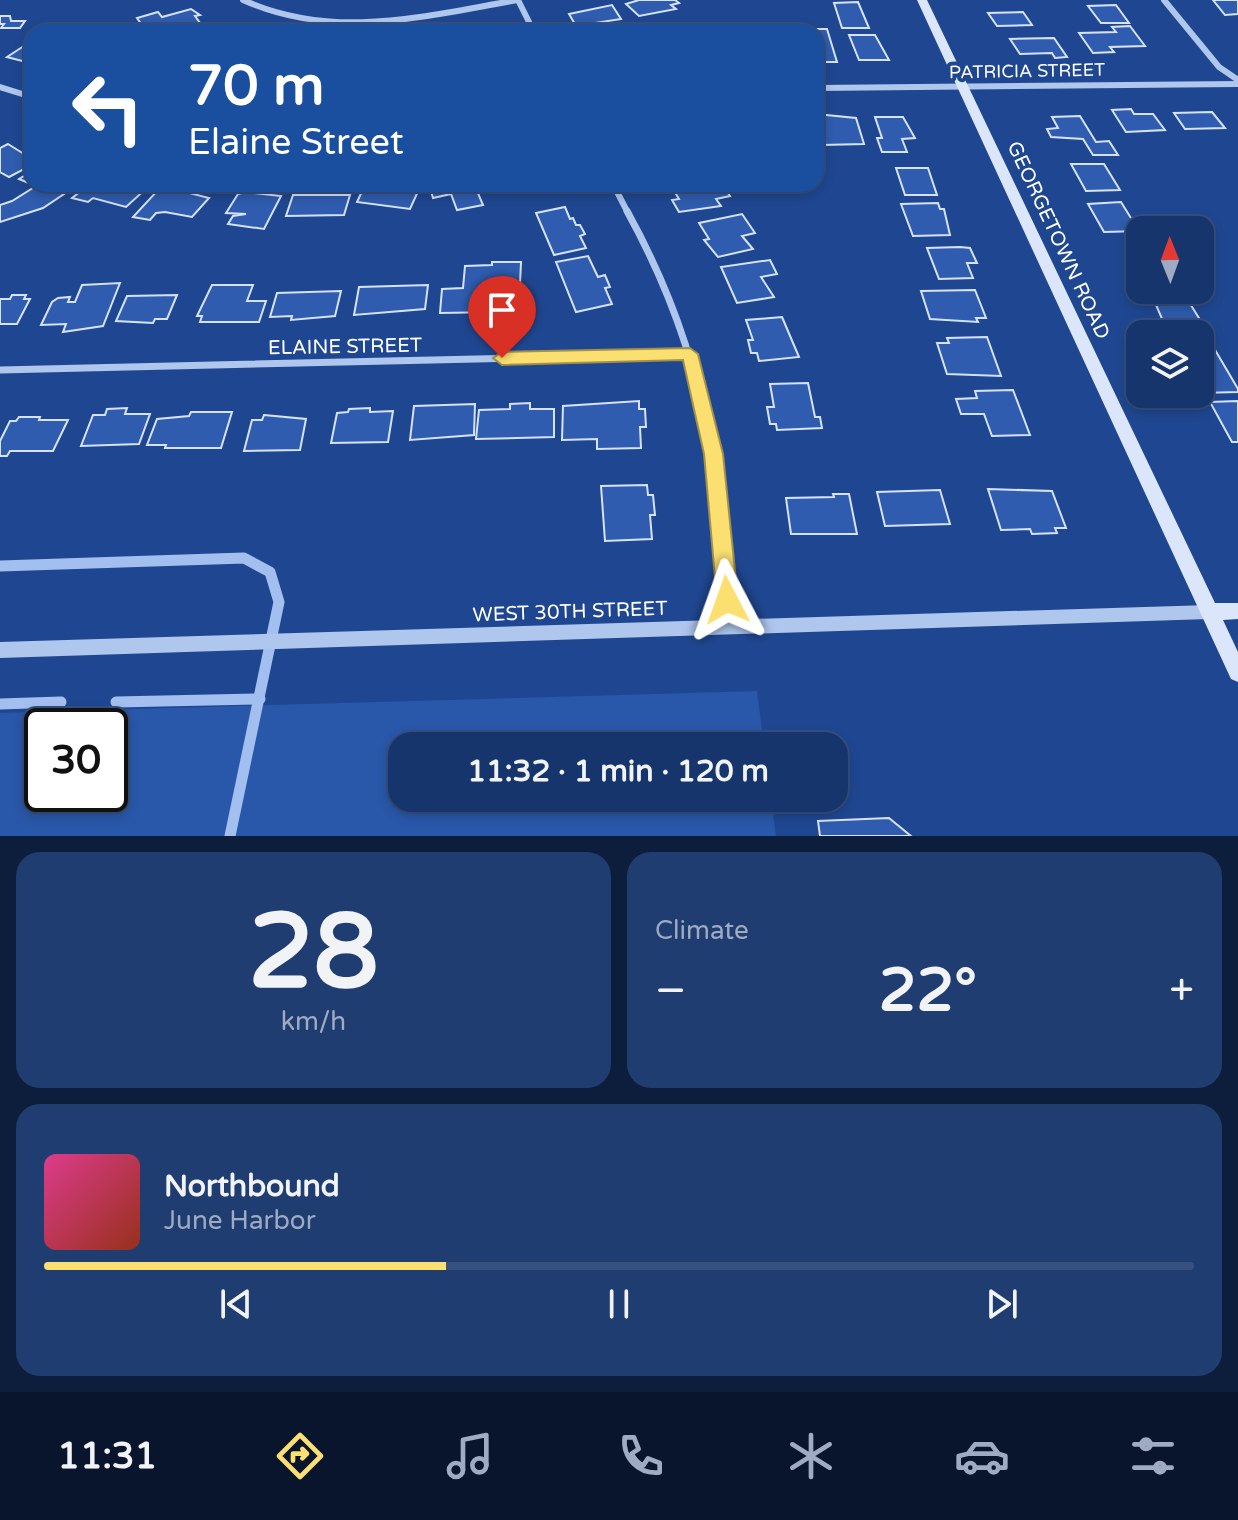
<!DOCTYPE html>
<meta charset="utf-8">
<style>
:root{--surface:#17356d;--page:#203d72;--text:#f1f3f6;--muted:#9eabc2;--line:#365080;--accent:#fbdf70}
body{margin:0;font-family:"Varela Round",sans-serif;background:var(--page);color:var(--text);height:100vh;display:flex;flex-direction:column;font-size:30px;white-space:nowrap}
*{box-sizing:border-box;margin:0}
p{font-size:26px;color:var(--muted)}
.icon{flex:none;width:44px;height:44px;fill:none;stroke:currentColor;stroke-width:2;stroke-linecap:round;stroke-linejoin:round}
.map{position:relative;height:836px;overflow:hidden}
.sheet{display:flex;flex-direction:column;gap:16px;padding:16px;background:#0d1d3c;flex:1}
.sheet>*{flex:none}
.hud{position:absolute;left:24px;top:24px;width:800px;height:168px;border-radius:24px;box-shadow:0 4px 12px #0003,0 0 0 2px var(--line);background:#1a4fa0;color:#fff;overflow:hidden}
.needle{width:52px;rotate:359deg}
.controls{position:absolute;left:1126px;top:216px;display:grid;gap:16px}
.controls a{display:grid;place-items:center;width:88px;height:88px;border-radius:16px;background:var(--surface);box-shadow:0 4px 12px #0003,0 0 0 2px var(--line);font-size:40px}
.speed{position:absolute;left:24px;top:708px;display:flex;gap:16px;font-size:40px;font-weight:700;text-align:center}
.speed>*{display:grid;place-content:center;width:104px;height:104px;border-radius:50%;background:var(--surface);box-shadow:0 4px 12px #0003,0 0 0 2px var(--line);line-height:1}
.speed .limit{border:4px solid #111;border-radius:12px;background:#fff;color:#111}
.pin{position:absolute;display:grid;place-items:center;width:68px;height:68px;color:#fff;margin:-82px -34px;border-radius:50% 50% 50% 0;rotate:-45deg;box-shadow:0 0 8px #0007}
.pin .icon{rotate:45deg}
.me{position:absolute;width:88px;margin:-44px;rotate:356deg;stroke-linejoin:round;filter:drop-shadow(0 0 6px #0008)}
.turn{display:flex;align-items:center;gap:28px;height:168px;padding:0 32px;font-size:36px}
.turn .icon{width:104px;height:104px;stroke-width:2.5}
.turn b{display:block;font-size:56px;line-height:68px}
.big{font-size:60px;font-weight:700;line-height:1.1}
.sheet .card{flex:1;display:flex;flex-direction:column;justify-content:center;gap:12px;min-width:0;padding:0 28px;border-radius:24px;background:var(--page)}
.sheet .dial{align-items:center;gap:0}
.dial b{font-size:104px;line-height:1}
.song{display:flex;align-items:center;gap:24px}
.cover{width:96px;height:96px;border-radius:12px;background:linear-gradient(135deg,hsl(330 70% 55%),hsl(10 70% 35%))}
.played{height:8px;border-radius:4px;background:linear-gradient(90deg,var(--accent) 35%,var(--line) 35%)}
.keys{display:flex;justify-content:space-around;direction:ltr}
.heat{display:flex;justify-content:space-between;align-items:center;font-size:44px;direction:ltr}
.sheet .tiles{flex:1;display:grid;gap:16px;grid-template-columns:1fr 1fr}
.card:last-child{grid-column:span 2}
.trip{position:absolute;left:388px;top:732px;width:460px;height:80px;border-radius:24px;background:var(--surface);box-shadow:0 4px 12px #0003,0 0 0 2px var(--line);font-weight:700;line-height:80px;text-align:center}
.tab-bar{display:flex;height:128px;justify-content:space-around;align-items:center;background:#09152c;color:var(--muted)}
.tab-bar .icon{width:56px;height:56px}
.tab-bar .on{color:var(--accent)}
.tab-bar b{font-size:36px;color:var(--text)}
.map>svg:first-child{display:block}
.green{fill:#2957a9;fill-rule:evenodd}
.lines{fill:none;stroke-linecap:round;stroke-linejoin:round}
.stream{stroke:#a3bfef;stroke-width:11}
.building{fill:#2f5cae;stroke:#d5e2fa;stroke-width:2}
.minor-far2{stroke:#afc6ed;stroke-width:6}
.minor-far1{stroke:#afc6ed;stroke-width:7}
.minor{stroke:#afc6ed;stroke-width:10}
.tertiary{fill:#afc6ed;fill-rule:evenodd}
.secondary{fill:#dce6fa;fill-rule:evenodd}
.route{fill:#fbdf70;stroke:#a39149;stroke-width:2}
.labels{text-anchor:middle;stroke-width:8;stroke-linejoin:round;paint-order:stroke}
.far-street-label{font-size:18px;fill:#fff;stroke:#1f4791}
.street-label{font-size:20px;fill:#fff;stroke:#1f4791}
</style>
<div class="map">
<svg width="1238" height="836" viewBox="0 0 1238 836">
<rect width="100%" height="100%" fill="#1f4791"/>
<!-- green -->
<path class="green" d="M757 691 764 746H402V798H771L776 836H0V713ZM42 726H110V794H42Z"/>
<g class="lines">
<!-- stream -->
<g class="stream">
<path d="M0 566 244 558 270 572 279 602 230 836"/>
<path d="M116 702 260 699"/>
<path d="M0 704 61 702"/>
</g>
</g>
<!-- building -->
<g class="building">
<path d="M639 0H675L679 3 671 5 676 9 639 16 626 4Z"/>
<path d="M1213 0H1238V14L1225 15Z"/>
<path d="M858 2 869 28H842L834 3Z"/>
<path d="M612 5 621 19 576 26 569 14Z"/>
<path d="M1116 5 1129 23H1101L1088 6Z"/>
<path d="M191 9 200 15 195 16 200 23 176 30 147 32 137 18 158 12 162 17Z"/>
<path d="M1023 12 1032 25 997 26 988 13Z"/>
<path d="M0 16H10L11 21H25L20 28H1L4 24H0Z"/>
<path d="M485 25 488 32H445Z"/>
<path d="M1130 26 1145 46 1110 47 1114 52 1093 53 1079 33 1116 32 1112 27Z"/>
<path d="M797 29H827L837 62H816V32H798Z"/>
<path d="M849 35H875L889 60H859Z"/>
<path d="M1054 38 1067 57 1055 58 1052 53 1020 54 1010 39Z"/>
<path d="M30 42V63L7 57Z"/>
<path d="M1131 109 1134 114H1153L1165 130 1126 132 1112 110Z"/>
<path d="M1212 112 1225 128 1185 129 1174 113Z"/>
<path d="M816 114 856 118 864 144 821 145Z"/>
<path d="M1080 116 1096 142 1109 141 1118 155H1093L1083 139 1051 137 1047 129 1058 128 1052 117Z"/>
<path d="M875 117H903L915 138 902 139 907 152H882L877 138H882Z"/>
<path d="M8 144 32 159V165L9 177 0 172V148Z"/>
<path d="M1071 164H1104L1120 190 1086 191Z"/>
<path d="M896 168H928L937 195H905Z"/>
<path d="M32 171V184H79L43 208 0 222V205L12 201 36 186 19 179Z"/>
<path d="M90 184H141L149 186 126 207 93 198 88 202 72 198Z"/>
<path d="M392 184 420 187 410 209 357 202 365 185Z"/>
<path d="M429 184H488L490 188 477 191 483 205 457 210 451 194 433 198Z"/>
<path d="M680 184H722L730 196 716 199 721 206 679 212 672 200 679 199 671 186Z"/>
<path d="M158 190 175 193 178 190 209 198 192 217 165 212 156 213 150 220 133 217Z"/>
<path d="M246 192 281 196 264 229 228 224 233 216 246 214 226 213 238 194Z"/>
<path d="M293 195H350L344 215 286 216Z"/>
<path d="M1121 202 1139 231 1104 232 1088 204Z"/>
<path d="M938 203 940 209H944L950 235 913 236 901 204Z"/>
<path d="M565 207 570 219 573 218 576 225H580L585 234 580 236 586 248 554 255 536 213Z"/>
<path d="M742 214 755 233 742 236 753 249 718 257 704 240 709 239 699 223Z"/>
<path d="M960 247 970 248 977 263H967L973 278 939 279 927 248Z"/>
<path d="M588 256 598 277 605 275 610 287 605 288 612 304 576 312 556 262Z"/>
<path d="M770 260 777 274 761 277 774 297 737 303 721 267Z"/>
<path d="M492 262H521L520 284 496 285 495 312 440 313 442 289 463 288 465 266 492 265Z"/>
<path d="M120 283 103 326 63 332 66 324 41 325 52 302 58 298 70 297 68 302H75L82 285Z"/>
<path d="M212 285H253L247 301H266L259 322H200L202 316H197Z"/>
<path d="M428 285 425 309 354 315 359 287Z"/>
<path d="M975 290 986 318H976L978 322 930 319 921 291Z"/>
<path d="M341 291 335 316 291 320 292 316 270 317 277 293Z"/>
<path d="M1150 291H1178L1185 302H1189L1210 336 1164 334 1157 321H1163Z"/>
<path d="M12 295H26L24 299H30L17 324H0V299H10Z"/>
<path d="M177 295 167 319H155L153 323 116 321 127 296Z"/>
<path d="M782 317 799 357 759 361 757 353H751L748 340H753L746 320Z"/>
<path d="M987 337 1001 376 947 374 937 343H949L947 338Z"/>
<path d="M1211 343 1238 389V392L1200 393V344Z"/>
<path d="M808 383 815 417H820L822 428 777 430 776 424H770L767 407H774L770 384Z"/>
<path d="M1013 390 1030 435 992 436 984 414H961L956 399 977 398 975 391Z"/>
<path d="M639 401V409H645L646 427H640L641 448 597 449V439L562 440 563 406Z"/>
<path d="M1238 401V442H1232L1210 402Z"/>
<path d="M530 403V409H554V437L476 439 479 410 510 409V404Z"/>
<path d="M475 404 474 435 410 440 414 406Z"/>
<path d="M127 408 125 414H150L139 444 81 446 93 415H105L107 409Z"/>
<path d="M370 408V412L393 411 388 442 331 443 337 413 348 412 349 409Z"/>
<path d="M191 412H232L221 448H165L166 445H147L157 419 189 416Z"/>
<path d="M264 415 306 419 300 450 244 451 252 420H262Z"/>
<path d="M19 417H40L39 420H68L53 451H10L7 456H0V441L10 421H16Z"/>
<path d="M647 485 648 495H653L655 515H650L652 539 605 541 601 486Z"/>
<path d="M988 489 1052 491 1066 528H1055L1057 533 1032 534 1030 529 1001 530Z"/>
<path d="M940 490 950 524 885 526 877 492Z"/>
<path d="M833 494H849L857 534H791L786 498 834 497Z"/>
<path d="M889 818 911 836H820L818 821Z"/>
</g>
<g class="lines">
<!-- minor-far2 -->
<g class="minor-far2">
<path d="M243 0C334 41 424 16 518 0"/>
<path d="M518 0 534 32"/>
<path d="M1164 0 1219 67 1238 80"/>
<path d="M0 87 32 97"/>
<path d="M816 88 1238 84"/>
<path d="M613 184 628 213"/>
</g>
<!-- minor-far1 -->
<g class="minor-far1">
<path d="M627 211C676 300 703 384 716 485"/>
<path d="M0 370 690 354"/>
</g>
<!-- minor -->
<path class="minor" d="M716 483 729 628"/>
<!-- tertiary -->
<path class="tertiary" d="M1209 605 1215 607 1217 612 1215 617 1209 619 0 658V642Z"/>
<!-- secondary -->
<path class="secondary" d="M917 0H927L1215 603H1238V619L1223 620 1238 652V682L1231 679Z"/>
</g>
<!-- route -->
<path class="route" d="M690 348 698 354 723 454 738 600 735 606 727 609 720 606 717 600 704 454 683 360 502 365 493 358 502 352Z"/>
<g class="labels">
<!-- far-street labels -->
<g class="far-street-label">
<text transform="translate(1027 71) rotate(-1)" y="6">PATRICIA STREET</text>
</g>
<!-- street labels -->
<g class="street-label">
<text transform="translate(1059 240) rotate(65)" y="7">GEORGETOWN ROAD</text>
<text transform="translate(345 346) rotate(-1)" y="7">ELAINE STREET</text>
<text transform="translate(570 611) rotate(-2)" y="7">WEST 30TH STREET</text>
</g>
</g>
</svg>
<div class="controls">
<a><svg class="needle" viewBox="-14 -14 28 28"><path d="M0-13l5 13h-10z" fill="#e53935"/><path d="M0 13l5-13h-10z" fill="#9eabc2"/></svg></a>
<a><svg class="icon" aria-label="layers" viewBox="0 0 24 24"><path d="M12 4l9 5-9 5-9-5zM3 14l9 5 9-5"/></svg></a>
</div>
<div class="speed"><div class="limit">30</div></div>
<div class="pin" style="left:502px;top:358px;background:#d93025"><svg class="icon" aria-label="arrive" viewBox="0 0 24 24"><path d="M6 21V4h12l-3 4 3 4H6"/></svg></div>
<svg class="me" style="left:727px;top:600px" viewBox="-20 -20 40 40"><path d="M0-17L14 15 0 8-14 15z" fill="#fbdf70" stroke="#fff" stroke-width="4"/></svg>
<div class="trip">11:32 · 1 min · 120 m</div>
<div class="hud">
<div class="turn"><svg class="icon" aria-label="left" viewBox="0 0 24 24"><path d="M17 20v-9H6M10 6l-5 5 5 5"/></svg><div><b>70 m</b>Elaine Street</div></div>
</div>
</div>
<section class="sheet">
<div class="tiles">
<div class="card dial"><b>28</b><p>km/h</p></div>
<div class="card"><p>Climate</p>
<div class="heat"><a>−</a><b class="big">22°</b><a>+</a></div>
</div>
<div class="card">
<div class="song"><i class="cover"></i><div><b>Northbound</b><p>June Harbor</p></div></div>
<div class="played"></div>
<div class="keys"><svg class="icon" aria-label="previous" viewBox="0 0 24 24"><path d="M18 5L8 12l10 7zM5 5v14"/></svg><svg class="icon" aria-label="pause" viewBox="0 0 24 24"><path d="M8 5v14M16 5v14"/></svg><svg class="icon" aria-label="next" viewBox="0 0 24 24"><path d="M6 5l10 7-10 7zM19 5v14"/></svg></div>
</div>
</div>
</section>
<nav class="tab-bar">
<b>11:31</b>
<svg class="icon on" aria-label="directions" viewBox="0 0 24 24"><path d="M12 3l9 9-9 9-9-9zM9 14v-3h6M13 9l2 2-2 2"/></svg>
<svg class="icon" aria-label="music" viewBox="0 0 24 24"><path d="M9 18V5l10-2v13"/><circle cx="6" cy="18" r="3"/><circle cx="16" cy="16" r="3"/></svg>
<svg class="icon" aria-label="phone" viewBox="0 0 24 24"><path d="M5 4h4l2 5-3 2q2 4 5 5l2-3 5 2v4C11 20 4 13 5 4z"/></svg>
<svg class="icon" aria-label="climate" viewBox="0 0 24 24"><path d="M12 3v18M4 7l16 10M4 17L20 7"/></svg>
<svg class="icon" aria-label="car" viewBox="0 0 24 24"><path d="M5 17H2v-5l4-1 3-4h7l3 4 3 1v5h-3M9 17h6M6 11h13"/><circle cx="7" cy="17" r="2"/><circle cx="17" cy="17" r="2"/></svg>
<svg class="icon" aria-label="filters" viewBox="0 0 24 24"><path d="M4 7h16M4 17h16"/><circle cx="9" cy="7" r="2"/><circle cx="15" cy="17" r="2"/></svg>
</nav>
